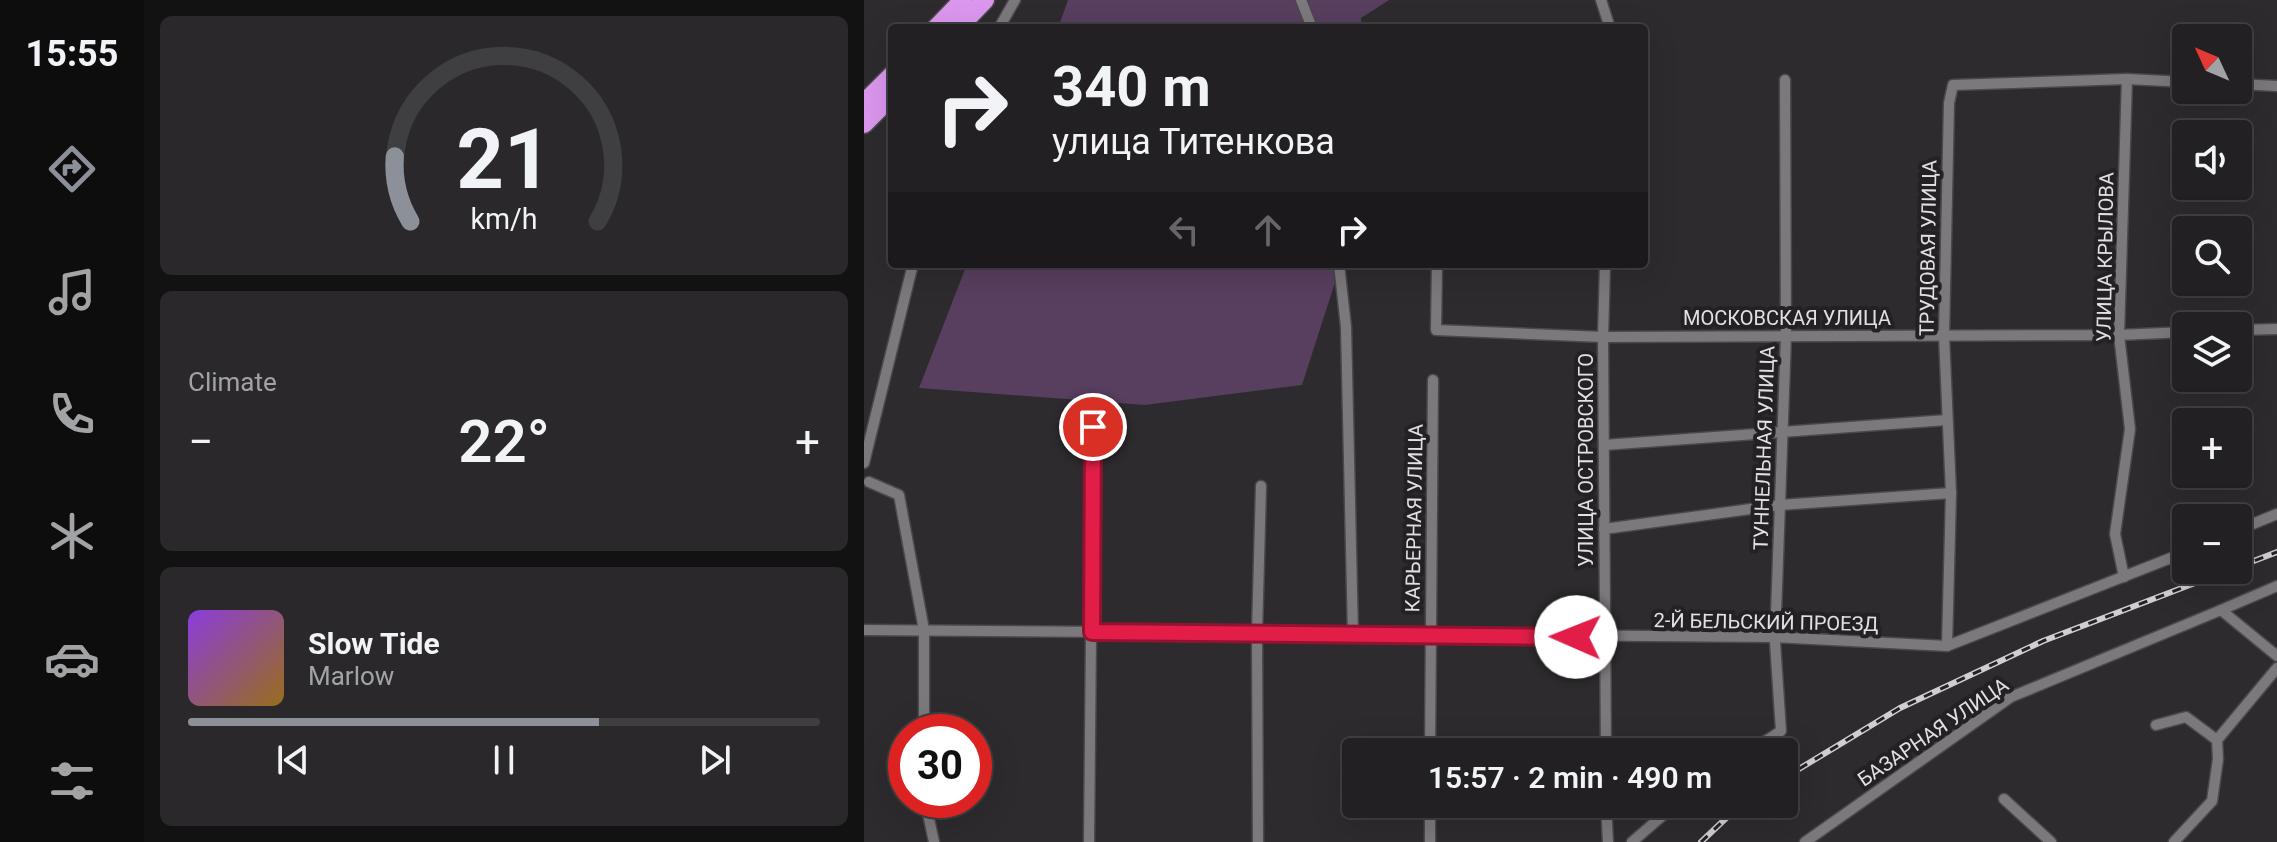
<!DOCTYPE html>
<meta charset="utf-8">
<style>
:root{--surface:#222022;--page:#2a282a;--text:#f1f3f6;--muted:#a2a3a5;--line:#3f3e40;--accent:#8c9099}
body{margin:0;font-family:Roboto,sans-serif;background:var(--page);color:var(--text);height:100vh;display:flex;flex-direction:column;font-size:30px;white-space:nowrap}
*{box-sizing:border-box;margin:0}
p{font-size:26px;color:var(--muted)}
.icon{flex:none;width:44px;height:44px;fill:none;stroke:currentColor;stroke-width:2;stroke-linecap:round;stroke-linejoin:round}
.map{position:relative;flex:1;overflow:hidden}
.drawer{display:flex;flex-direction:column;gap:16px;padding:16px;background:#131213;width:720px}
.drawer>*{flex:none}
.top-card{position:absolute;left:24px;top:24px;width:760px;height:244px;border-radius:8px;box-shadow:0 8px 32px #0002,0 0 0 2px var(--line);background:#222022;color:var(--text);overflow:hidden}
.needle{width:52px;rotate:314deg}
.fabs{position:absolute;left:1308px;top:24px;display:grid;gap:16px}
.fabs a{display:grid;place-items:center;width:80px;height:80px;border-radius:8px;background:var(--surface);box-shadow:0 8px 32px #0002,0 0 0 2px var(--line);font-size:40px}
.speed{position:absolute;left:24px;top:714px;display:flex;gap:16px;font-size:40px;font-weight:700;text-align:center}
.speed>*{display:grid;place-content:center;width:104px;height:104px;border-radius:50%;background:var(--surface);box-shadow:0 8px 32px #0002,0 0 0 2px var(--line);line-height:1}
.speed .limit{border:12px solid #d22;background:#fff;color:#111}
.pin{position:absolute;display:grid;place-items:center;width:68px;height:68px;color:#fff;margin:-34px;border:4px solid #fff;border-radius:50%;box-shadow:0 2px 8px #0007}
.me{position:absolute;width:88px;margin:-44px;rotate:271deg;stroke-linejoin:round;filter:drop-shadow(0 0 6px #0008)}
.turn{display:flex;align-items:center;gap:28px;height:168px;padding:0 32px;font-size:36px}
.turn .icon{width:104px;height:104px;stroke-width:2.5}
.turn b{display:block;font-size:56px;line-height:68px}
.lanes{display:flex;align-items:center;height:76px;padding:0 32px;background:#0003;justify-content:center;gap:40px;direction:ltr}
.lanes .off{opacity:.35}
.big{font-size:60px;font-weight:600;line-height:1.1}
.drawer .widget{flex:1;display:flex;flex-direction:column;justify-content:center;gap:12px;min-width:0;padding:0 28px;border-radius:12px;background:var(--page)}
.drawer .dial{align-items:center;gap:0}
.dial svg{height:208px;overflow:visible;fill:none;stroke:var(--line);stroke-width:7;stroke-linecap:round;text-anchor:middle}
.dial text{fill:var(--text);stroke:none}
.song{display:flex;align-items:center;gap:24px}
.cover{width:96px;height:96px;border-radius:12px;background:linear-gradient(135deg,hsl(270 70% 55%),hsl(40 70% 35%))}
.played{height:8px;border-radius:4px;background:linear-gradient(90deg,var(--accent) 65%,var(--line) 65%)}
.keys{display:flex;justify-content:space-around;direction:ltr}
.heat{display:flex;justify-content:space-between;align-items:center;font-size:44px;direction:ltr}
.trip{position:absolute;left:478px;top:738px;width:456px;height:80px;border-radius:8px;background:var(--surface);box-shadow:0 8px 32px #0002,0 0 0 2px var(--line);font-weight:600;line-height:80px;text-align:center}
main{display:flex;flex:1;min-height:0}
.tabs{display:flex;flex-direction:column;width:144px;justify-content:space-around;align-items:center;background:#0e0d0e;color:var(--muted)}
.tabs .icon{width:56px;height:56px}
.tabs .on{color:var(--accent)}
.tabs b{font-size:36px;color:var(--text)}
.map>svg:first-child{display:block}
.green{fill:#583e5f}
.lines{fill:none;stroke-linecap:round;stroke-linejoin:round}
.street-casing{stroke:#4a484b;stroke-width:13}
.highway-casing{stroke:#4a484b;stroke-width:21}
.street{stroke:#7c797c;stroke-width:10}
.highway{stroke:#db97ee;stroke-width:18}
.rail-casing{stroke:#cfced0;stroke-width:6}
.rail{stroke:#232124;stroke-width:3;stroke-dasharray:9;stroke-linecap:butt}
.route-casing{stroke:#92132f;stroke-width:20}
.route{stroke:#e11d48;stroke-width:14}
.labels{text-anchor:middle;stroke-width:8;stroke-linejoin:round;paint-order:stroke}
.street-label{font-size:20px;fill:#e1e0e2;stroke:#232124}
</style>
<main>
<nav class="tabs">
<b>15:55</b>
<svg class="icon on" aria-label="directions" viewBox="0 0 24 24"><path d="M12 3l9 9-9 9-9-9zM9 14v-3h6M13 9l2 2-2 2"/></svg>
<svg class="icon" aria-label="music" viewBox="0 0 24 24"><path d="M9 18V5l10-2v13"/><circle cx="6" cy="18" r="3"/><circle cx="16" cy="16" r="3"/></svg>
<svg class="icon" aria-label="phone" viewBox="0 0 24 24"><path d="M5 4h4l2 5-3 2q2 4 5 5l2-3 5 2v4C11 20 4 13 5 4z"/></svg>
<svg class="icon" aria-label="climate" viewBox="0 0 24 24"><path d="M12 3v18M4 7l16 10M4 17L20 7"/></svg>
<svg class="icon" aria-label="car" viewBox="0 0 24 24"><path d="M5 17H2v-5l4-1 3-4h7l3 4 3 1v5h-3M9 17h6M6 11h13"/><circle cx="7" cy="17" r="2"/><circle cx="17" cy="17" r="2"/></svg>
<svg class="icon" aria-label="filters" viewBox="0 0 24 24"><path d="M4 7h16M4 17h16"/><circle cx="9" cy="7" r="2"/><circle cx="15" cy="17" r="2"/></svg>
</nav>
<section class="drawer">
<div class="widget dial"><svg viewBox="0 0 100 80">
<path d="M14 69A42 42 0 1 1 86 69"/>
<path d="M14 69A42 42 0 0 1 8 44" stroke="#8c9099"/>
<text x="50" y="56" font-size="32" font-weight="700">21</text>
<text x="50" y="72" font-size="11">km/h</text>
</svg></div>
<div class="widget"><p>Climate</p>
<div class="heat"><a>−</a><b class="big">22°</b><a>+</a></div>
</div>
<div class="widget">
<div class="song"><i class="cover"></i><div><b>Slow Tide</b><p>Marlow</p></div></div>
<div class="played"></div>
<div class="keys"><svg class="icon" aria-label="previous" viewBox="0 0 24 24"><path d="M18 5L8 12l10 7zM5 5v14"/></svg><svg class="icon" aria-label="pause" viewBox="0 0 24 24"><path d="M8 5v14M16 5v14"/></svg><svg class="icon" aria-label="next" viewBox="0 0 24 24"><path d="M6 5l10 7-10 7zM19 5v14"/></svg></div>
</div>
</section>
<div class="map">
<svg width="1413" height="842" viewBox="0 0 1413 842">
<rect width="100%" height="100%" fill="#2d2b2d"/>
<!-- green -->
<g class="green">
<path d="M204 0H525L497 18 498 28H194Z"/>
<path d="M103 264H477L438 385 281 405 55 388Z"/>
</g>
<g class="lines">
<defs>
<g id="street">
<path d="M437 0 448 28"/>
<path d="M737 0 746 28"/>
<path d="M135 28 151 0"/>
<path d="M1374 84 1413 86"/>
<path d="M475 264 482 327 489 635"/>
<path d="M573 264 572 330 739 337 1255 335 1322 332"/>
<path d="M741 264 739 337 742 752"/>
<path d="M1374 330 1413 329"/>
<path d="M740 445 1083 420"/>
<path d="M0 463 49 264"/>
<path d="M5 482 35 495 60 630V732"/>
<path d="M740 529 916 505 1087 493"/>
<path d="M1374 530 1413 514"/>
<path d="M1260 577 1251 534 1266 429 1255 335 1263 79"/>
<path d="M1357 610 1413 586"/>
<path d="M0 630 911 637 1083 646 1322 552"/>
<path d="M1083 646 1087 493 1080 336 1085 103 1089 85 1263 79 1322 82"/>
<path d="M1292 725 1322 717 1353 740"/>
<path d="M566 752 569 380"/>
<path d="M885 752 917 731 911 642 922 336 921 80"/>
<path d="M1140 799 1187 842"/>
<path d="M61 800 70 842"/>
<path d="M742 804 744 842"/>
<path d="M225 842 229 427"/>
<path d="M394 842 393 634 397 486"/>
<path d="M566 842V804"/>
<path d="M768 842 812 804"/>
<path d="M941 842 1147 697 1357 610 1413 656"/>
<path d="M1310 842 1348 801 1354 759 1353 740 1413 668"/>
</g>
<g id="highway">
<path d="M72 28 99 0"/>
<path d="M94 28 121 0"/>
<path d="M0 103 28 75"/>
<path d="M0 124 28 96"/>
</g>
</defs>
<!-- street casing -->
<use href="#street" class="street-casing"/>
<!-- highway casing -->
<use href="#highway" class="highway-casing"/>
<!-- street -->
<use href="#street" class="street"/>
<!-- highway -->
<use href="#highway" class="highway"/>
<defs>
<g id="rail">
<path d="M1374 567 1413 552"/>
<path d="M920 778 1036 708 1179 641 1365 570"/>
<path d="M837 842 877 804"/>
</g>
</defs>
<!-- rail casing -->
<use href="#rail" class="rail-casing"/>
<!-- rail -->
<use href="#rail" class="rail"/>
</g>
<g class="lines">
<defs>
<path id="route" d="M229 427 228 632 712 637"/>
</defs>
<!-- route casing -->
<use href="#route" class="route-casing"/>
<!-- route -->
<use href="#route" class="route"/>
</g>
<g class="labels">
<!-- street labels -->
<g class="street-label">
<text transform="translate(1064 248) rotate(-89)" y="7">ТРУДОВАЯ УЛИЦА</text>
<text transform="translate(1241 257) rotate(-89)" y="7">УЛИЦА КРЫЛОВА</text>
<text x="923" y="325">МОСКОВСКАЯ УЛИЦА</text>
<text transform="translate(900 448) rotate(-88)" y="7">ТУННЕЛЬНАЯ УЛИЦА</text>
<text transform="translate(722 460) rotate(-90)" y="7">УЛИЦА ОСТРОВСКОГО</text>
<text transform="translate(550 518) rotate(-89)" y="7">КАРЬЕРНАЯ УЛИЦА</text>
<text transform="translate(902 622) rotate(1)" y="7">2-Й БЕЛЬСКИЙ ПРОЕЗД</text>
<text transform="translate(1069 732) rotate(-34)" y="7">БАЗАРНАЯ УЛИЦА</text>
</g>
</g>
</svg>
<div class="fabs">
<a><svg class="needle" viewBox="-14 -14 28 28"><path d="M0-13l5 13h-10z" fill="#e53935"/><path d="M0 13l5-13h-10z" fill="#a2a3a5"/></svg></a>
<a><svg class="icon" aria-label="sound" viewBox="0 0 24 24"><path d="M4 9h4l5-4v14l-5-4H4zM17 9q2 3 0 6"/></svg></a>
<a><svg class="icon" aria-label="search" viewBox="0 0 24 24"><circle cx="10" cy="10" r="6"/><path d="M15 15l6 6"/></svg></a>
<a><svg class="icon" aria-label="layers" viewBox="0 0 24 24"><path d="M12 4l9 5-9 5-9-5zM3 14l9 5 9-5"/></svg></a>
<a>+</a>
<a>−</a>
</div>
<div class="speed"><div class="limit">30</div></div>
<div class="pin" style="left:229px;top:427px;background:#d93025"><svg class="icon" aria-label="arrive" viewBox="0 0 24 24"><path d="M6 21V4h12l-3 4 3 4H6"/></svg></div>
<svg class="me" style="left:712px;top:637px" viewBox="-20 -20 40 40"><circle r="19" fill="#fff"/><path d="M0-13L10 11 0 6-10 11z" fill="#e11d48"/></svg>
<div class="trip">15:57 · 2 min · 490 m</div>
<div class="top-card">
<div class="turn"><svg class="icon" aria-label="right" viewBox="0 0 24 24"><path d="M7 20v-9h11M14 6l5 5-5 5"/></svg><div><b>340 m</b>улица Титенкова</div></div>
<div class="lanes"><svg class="icon off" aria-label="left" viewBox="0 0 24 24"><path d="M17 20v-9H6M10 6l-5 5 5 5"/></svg><svg class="icon off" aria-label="ahead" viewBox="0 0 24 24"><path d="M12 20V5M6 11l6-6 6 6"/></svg><svg class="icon" aria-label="right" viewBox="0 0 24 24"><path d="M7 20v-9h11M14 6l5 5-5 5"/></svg></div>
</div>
</div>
</main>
